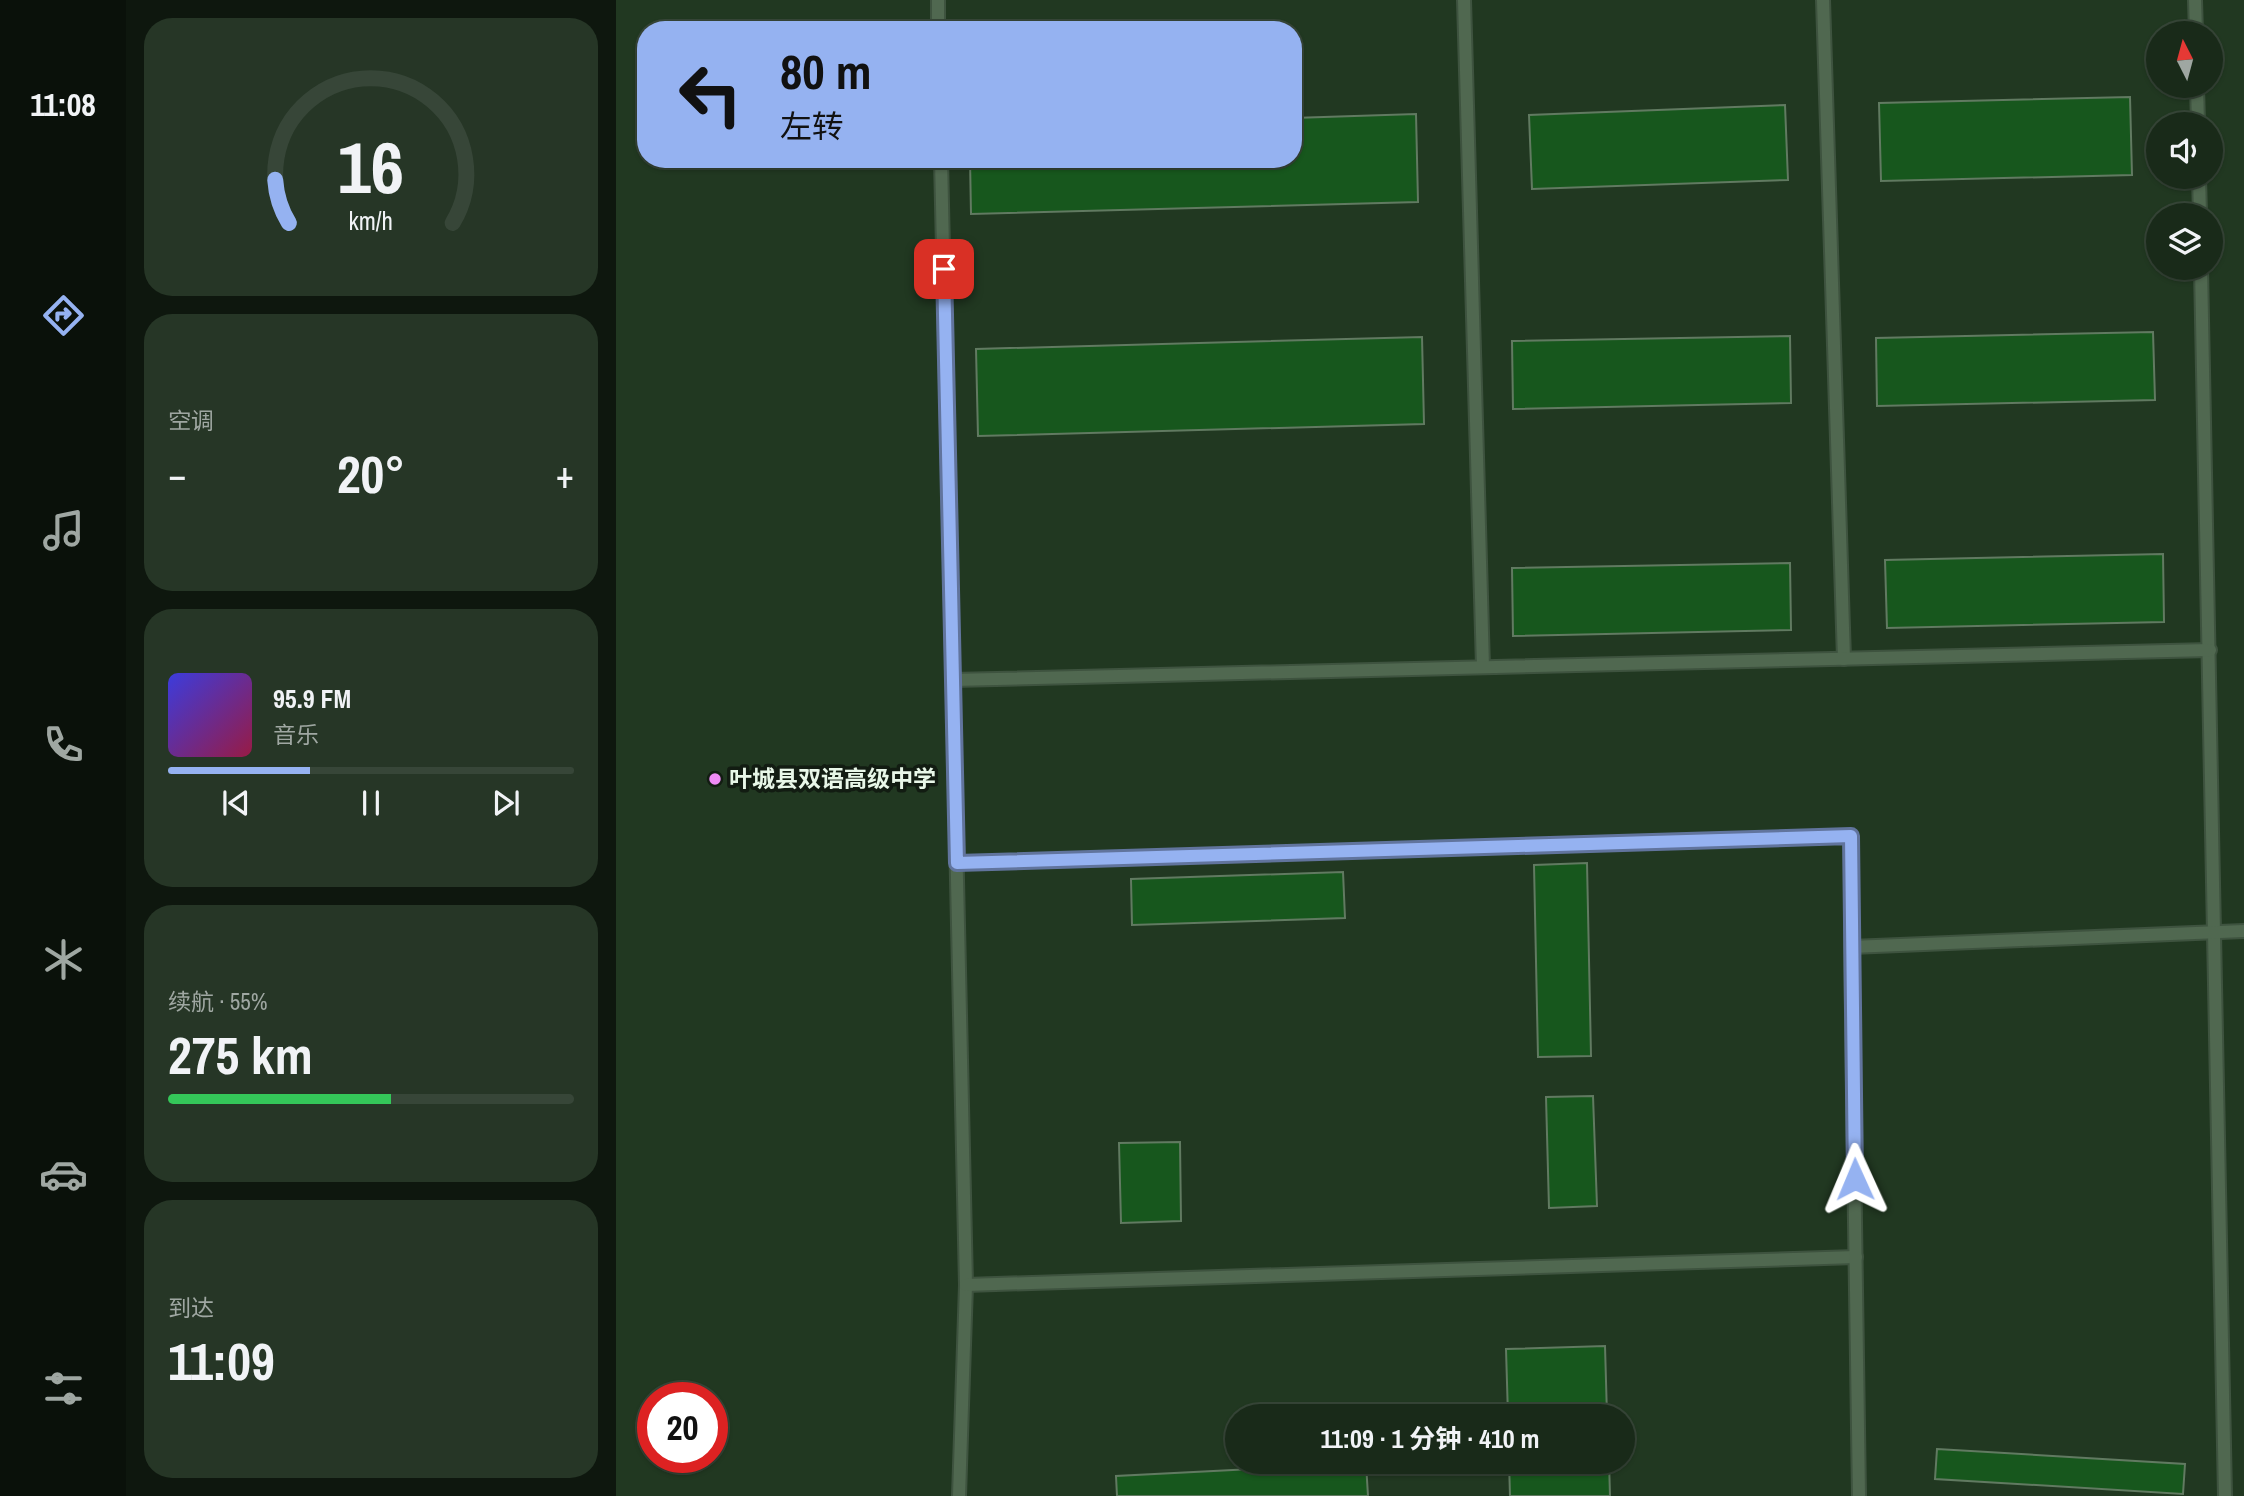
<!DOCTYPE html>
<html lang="zh">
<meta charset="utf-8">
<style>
:root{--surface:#192a19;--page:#263626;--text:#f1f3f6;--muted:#9fa7a2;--line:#374638;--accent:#95b2f1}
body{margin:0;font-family:"Archivo Narrow","Noto Sans SC",sans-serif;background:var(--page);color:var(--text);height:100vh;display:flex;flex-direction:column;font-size:26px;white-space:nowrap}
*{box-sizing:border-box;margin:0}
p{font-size:23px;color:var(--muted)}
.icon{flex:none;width:38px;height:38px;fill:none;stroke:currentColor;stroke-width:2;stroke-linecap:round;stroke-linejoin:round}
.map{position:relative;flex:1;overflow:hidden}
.panel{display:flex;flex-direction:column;gap:18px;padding:18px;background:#0e170e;width:490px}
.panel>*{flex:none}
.hud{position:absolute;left:21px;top:21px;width:665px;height:147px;border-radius:28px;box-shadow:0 2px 5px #0004,0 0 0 2px var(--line);background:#95b2f1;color:#111;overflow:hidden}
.needle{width:46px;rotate:354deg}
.fabs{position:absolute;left:1530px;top:21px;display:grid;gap:14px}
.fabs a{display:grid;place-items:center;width:77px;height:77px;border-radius:50%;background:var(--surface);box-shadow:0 2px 5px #0004,0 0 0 2px var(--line);font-size:35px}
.speed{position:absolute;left:21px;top:1382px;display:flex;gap:14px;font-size:35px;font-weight:700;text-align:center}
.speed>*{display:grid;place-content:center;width:91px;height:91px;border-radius:50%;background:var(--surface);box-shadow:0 2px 5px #0004,0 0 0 2px var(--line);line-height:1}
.speed .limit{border:10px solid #d22;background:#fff;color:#111}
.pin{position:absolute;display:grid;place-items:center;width:60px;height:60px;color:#fff;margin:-30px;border-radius:14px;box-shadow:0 4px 10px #0006}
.me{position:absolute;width:77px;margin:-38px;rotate:359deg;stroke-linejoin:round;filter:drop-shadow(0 0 5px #0008)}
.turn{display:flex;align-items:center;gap:24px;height:147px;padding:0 28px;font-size:32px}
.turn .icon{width:91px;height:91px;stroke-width:2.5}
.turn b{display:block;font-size:49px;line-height:60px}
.big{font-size:52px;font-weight:700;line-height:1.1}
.panel .tile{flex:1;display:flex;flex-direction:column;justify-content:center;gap:10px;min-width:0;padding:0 24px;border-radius:28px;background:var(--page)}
.panel .dial{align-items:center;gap:0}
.dial svg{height:182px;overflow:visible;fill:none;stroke:var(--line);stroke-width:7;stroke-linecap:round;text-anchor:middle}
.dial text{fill:var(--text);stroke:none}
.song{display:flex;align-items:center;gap:21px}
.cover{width:84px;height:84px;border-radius:10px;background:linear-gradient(135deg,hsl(240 70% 55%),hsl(340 70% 35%))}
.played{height:7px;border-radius:4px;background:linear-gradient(90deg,var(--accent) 35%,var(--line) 35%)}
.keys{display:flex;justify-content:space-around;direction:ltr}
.heat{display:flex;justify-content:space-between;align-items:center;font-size:38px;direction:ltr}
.charge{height:10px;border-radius:5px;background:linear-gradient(90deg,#34c759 55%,var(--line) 0)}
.trip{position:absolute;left:609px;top:1404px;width:410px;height:70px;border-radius:35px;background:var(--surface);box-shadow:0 2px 5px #0004,0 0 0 2px var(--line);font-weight:700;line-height:70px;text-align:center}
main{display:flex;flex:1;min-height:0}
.dock{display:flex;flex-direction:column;width:126px;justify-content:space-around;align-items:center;background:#0a110a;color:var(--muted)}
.dock .icon{width:49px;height:49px}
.dock .on{color:var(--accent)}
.dock b{font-size:32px;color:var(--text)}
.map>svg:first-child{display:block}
.building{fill:#17571d;stroke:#617a61;stroke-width:2}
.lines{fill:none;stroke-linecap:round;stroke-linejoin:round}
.service-casing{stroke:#3e533f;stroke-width:16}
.service{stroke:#506850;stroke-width:12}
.route-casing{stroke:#61749d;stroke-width:18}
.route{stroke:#95b2f1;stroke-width:12}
.poi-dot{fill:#ef8bf6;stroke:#121c12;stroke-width:2.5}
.labels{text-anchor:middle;stroke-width:7;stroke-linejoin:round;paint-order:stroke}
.poi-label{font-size:23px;font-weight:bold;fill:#e8f7e8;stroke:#121c12;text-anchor:start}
</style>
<main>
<nav class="dock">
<b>11:08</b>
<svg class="icon on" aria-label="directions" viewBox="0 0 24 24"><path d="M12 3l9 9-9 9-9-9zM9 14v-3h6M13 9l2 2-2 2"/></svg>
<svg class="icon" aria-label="music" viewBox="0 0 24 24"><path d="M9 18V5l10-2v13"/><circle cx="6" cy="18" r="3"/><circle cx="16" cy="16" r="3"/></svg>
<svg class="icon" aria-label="phone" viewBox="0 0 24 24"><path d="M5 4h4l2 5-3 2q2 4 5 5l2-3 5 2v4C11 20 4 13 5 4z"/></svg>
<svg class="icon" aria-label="climate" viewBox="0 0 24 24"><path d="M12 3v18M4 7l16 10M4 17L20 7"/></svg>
<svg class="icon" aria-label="car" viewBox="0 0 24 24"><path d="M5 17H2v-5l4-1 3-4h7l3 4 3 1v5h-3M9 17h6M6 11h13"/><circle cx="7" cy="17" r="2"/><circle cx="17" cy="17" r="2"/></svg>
<svg class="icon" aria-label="filters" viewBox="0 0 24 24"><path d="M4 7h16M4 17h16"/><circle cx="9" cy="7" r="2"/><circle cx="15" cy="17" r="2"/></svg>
</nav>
<section class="panel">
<div class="tile dial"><svg viewBox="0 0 100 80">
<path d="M14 69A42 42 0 1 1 86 69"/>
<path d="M14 69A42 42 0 0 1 8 50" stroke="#95b2f1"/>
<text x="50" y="56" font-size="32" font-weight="700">16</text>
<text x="50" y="72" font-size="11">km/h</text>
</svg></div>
<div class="tile"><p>空调</p>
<div class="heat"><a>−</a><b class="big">20°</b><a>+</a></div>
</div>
<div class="tile">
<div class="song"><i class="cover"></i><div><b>95.9 FM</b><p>音乐</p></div></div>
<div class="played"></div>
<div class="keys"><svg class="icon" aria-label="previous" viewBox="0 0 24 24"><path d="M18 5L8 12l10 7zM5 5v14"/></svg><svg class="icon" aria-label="pause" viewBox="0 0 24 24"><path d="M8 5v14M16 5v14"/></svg><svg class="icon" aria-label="next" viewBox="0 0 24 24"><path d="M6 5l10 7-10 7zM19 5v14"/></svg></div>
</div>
<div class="tile"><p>续航 · 55%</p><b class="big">275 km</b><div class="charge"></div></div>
<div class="tile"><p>到达</p><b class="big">11:09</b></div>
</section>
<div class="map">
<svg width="1628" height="1496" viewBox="0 0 1628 1496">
<rect width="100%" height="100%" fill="#213821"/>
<!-- building -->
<g class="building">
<path d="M1514 97 1516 175 1265 181 1263 103Z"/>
<path d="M1169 105 1172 180 916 189 913 115Z"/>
<path d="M800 114 802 202 355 214 354 159H677V118Z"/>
<path d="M1537 332 1539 400 1261 406 1260 338Z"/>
<path d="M1174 336 1175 403 897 409 896 341Z"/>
<path d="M806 337 808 424 362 436 360 349Z"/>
<path d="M1547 554 1548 622 1271 628 1269 560Z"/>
<path d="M1174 563 1175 630 897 636 896 568Z"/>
<path d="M971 863 975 1056 922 1057 918 865Z"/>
<path d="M727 872 729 918 516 925 515 879Z"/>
<path d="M977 1096 981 1206 933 1208 930 1097Z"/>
<path d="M564 1142 565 1221 505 1223 503 1143Z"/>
<path d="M989 1346 991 1416H892L890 1349Z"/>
<path d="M1321 1449 1569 1464 1567 1494 1319 1479Z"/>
<path d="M893 1461H993L994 1496H894Z"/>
<path d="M750 1463 752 1496H501L500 1476Z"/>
</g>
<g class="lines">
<defs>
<g id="service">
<path d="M322 0V30"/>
<path d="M848 0 867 667"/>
<path d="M1207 0 1228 659"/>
<path d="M1579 0 1580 33"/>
<path d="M1581 86 1582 124"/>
<path d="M325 159 350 1285 343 1496"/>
<path d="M1583 177 1584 215"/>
<path d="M1585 268 1609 1496"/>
<path d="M336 680 1594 650"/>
<path d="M341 863 1235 836V947"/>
<path d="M350 1285 1240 1257"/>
<path d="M1243 1496 1235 947 1628 931"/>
</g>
</defs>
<!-- service casing -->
<use href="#service" class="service-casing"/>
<!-- service -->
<use href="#service" class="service"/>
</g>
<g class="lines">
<defs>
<path id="route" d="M328 269 341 863 1235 836 1239 1179"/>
</defs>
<!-- route casing -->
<use href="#route" class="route-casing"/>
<!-- route -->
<use href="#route" class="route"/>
</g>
<!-- markers -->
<circle class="poi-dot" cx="99" cy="779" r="7"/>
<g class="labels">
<!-- poi labels -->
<g class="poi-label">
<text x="113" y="787">叶城县双语高级中学</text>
</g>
</g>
</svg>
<div class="fabs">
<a><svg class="needle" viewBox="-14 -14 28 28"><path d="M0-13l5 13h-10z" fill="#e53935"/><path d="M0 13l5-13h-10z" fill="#9fa7a2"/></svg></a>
<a><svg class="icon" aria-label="sound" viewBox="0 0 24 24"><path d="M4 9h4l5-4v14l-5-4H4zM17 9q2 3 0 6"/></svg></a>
<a><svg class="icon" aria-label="layers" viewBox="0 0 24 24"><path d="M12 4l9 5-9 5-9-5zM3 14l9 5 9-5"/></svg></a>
</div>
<div class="speed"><div class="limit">20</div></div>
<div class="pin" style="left:328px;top:269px;background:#d93025"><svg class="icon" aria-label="arrive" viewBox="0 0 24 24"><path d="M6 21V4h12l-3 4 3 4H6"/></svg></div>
<svg class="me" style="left:1239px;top:1179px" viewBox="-20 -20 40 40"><path d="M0-17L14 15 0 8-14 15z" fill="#95b2f1" stroke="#fff" stroke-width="4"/></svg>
<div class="trip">11:09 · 1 分钟 · 410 m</div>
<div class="hud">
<div class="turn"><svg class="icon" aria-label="left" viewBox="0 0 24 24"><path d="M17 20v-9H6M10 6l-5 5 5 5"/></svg><div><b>80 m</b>左转</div></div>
</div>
</div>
</main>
